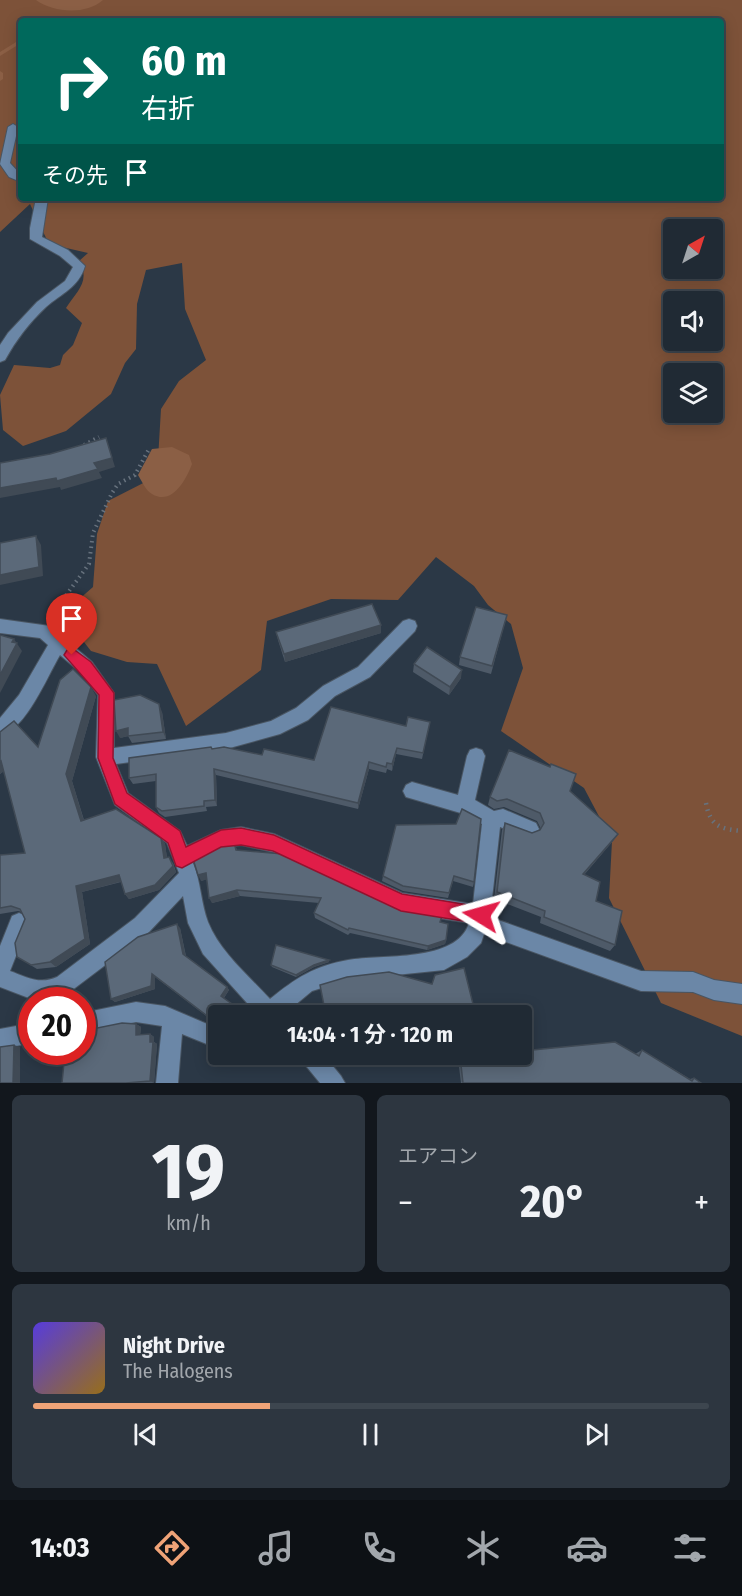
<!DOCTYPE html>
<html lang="ja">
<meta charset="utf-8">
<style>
:root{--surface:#202a34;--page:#2d3640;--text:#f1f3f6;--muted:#a2a7ac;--line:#3d464f;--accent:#efa377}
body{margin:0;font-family:"Fira Sans Condensed","Noto Sans JP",sans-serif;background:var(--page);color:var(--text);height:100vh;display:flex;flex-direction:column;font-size:22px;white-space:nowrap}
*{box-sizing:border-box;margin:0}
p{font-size:20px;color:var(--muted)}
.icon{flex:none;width:33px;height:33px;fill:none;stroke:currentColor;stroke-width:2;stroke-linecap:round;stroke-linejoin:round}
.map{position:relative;height:1083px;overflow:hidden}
.details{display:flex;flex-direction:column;gap:12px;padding:12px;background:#12171d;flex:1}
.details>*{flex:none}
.banner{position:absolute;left:18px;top:18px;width:706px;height:183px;border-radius:6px;box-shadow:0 3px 15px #0003,0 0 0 2px var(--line);background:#00695c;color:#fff;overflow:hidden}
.needle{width:39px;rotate:39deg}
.fabs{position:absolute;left:663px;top:219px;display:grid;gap:12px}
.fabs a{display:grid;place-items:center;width:60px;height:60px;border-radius:6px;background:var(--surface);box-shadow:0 3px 15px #0003,0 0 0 2px var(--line);font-size:30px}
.speed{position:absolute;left:18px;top:987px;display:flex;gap:12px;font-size:30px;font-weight:700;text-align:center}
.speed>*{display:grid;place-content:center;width:78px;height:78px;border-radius:50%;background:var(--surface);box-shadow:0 3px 15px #0003,0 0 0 2px var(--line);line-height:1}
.speed .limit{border:9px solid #d22;background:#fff;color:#111}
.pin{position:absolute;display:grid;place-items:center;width:51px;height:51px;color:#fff;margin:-62px -26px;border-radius:50% 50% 50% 0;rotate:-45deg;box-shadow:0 0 6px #0007}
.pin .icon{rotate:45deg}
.me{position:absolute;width:66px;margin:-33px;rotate:278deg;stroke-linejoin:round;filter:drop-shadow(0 0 4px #0008)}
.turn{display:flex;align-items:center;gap:21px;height:126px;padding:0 24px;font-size:27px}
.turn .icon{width:78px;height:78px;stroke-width:2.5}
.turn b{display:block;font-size:42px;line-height:51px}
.then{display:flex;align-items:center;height:57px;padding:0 24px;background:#0003;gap:12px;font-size:22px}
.big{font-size:45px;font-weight:700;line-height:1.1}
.details .card{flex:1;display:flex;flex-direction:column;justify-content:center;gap:9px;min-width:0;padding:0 21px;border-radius:9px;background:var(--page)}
.details .dial{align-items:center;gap:0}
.dial b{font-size:78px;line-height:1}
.song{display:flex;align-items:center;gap:18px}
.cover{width:72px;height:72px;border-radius:9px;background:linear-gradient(135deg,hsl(250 70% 55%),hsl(40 70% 35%))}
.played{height:6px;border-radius:3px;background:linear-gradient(90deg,var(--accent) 35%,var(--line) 35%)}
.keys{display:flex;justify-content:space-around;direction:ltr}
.heat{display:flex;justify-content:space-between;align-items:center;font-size:33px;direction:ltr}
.details .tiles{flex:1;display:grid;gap:12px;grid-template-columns:1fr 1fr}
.card:last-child{grid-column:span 2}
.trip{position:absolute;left:208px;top:1005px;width:324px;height:60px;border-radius:6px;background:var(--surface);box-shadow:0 3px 15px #0003,0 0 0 2px var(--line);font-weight:700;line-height:60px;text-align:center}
.tabs{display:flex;height:96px;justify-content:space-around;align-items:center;background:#0d1115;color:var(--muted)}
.tabs .icon{width:42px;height:42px}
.tabs .on{color:var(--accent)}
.tabs b{font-size:27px;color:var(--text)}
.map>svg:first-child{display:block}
.forest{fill:#7d5239;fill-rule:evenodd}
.water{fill:#8b5f45}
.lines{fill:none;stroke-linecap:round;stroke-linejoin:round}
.stream{fill:#8b5f45;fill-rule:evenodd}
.minor-casing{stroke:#495562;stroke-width:2}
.path-far2{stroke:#67727e;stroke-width:2;stroke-dasharray:1 3;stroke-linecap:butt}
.path-far1{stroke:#67727e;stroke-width:4;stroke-dasharray:1.5 4;stroke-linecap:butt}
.path{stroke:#67727e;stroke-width:4.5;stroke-dasharray:1.5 5;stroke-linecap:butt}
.minor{fill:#6b87a7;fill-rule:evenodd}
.wall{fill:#4e5a68}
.shaded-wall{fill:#404a55}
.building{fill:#5b6979;stroke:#404a55;stroke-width:1.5}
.route{fill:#e11d48;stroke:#92132f;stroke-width:1.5}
</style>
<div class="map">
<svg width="742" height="1083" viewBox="0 0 742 1083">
<rect width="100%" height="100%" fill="#2b3846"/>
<!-- forest -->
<path class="forest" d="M0 0H742V1036L661 1003 609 898 612 841 584 788 501 731 523 668 511 624 488 605 474 586 436 557 398 600 331 599 267 621 261 670 186 726 157 664 127 662 91 651 62 614 93 587 97 534 108 501 157 476 161 409 179 381 206 360 185 309 182 263 146 270 137 304 136 349 125 363 111 394 66 431 23 446 3 430 0 395 14 365 50 368 60 365 63 355 73 345 82 323 66 308C77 291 91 281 79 261L88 253 62 247 47 240 30 204 0 232ZM21 21H722V198H21ZM674 230H712V268H674ZM674 302H712V340H674ZM674 374H712V412H674Z"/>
<!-- water -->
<g class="water">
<path d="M36 0H103C86 15 54 13 36 0Z"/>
<path d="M172 447 189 455 192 464C186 480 172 506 152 494 145 490 142 481 138 475L152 449Z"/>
</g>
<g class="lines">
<!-- stream -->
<g class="stream">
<path d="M21 39V43L0 56V52Z"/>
<path d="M0 71 3 73V79L0 81Z"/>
</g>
<defs>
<g id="minor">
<path d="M13 124 18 127 10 163 21 175V182L9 177 0 164 8 127Z"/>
<path d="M36 198H48L42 237 68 250 85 266C79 287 61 294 46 307 29 323 16 340 5 360L0 362V345L8 333 37 302 65 281 73 267 60 256 30 239V228Z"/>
<path d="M0 619 50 626 92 662 114 693V748L226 733 271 721 296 708 323 686 358 667 403 621 409 619 415 621 417 626 415 631 370 677 335 696 308 720 280 734 226 749 116 764 128 793 180 831 187 846 221 830 241 827 274 834 402 893 473 904 482 824 464 814 406 797 403 791 406 785 412 782 458 795 467 756 470 750 476 748 482 750 485 756 475 800 494 811 503 809 536 823 539 829 536 835 530 838 500 827 490 917 641 971 693 972 714 980 742 984V1004L714 1000 693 992 641 991 484 934 481 943 467 957 444 970 347 980 312 991 282 1016H255L256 1013 203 954 188 923 183 896 149 932 71 991 55 999 34 1000 0 987V946L12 916 19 913 26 916 29 923 10 971C26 977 40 985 57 977L135 918 179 873 167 843 115 805 96 757 98 695 80 672 60 655C46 679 27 727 0 737V718L19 695 48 645 40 638 0 633ZM241 845 273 852 401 912 469 923C457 963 381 954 348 960 314 966 296 978 270 999 249 976 220 952 208 922 201 904 201 882 193 863L221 848Z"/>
<path d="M136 1002 165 1006 219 1029V1049L182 1034 178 1083H156L162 1026 136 1022 82 1033V1013Z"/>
<path d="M32 1023V1043L0 1049V1029Z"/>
<path d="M299 1054H323L341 1076 345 1083H320L302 1061Z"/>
</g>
</defs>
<!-- minor casing -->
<use href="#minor" class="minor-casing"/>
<!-- path-far2 -->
<path class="path-far2" d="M78 21 80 18"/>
<!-- path-far1 -->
<g class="path-far1">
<path d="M84 445 99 437"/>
<path d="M53 613 89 564 93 533 112 493 118 484 135 475 149 449"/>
</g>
<!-- path -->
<path class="path" d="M706 803C710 826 720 829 742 831"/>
<!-- minor -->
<use href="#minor" class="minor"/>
</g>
<!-- wall -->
<g class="wall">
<path d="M507 615 491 674 459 665 460 657Z"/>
<path d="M381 625V633L285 662 278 640 276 632Z"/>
<path d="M414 664 461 678 449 695 413 672Z"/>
<path d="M96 696 72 781 84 820 161 838 165 844 167 858 173 863 176 872 159 890 129 899 125 894 121 882 82 892 90 944 56 967 37 969 17 957 25 919 22 912 18 911 0 914V855L25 853 4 771 0 774V732L38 747Z"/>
<path d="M162 712 166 739 132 743 128 736 120 738Z"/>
<path d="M430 722 422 759 396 754 392 771 387 769 386 773 369 769 358 809 216 775 217 806 206 807 207 811 165 817 159 813 156 807V781L133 784 129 778 212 749 262 755 314 760 406 726Z"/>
<path d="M570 791 618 834 613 841 584 875 615 945 610 951 540 923 541 917 494 899 502 830 505 823 532 833 541 829 537 821 504 807 494 809 488 805 490 797Z"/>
<path d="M396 825 474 882 473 887 453 881 448 898 403 891 382 881 383 876Z"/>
<path d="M234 842 237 850 401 909 441 922 446 940 445 944 427 950 350 933 348 935 315 918 314 913 319 903 240 896 212 903 207 879 201 881Z"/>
<path d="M180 928 186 956 227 987 229 990 224 998 232 1004 234 1007 219 1016V1021H213L155 977V989L115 1002 111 999Z"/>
<path d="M329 960V962L314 967 296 977 272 967 271 965Z"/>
<path d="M432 984 473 1004 471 1009 465 1010Z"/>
<path d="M136 1024 141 1027 140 1035 150 1034 154 1037V1042L157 1044 154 1083H62Z"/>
<path d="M642 1050 690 1079 694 1078 701 1083H461L458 1059 460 1056 635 1054Z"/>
</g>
<!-- shaded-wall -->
<g class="shaded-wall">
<path d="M106 438 115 467 99 472 102 478 61 490 60 487 0 498V488L94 463Z"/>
<path d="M36 536 41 545 43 576 0 585V575Z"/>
<path d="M381 625V633L285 662 284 654Z"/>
<path d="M14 639 22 651 0 693V675Z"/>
<path d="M462 670 461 678 449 695 450 687Z"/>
<path d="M91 687 96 696 72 781 86 828 81 821 66 774Z"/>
<path d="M159 704 162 712 166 739 163 732Z"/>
<path d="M128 728 132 735 120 738 116 731Z"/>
<path d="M397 748 396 754 392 771V764Z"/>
<path d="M1 761 8 768 0 774V762Z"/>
<path d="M369 762V769L358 809V803Z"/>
<path d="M214 769 216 775 217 806 215 800Z"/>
<path d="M618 834 613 841 578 881 583 874Z"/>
<path d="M161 838 165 844 168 865 164 858Z"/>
<path d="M169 857 176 872 159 890 129 899 125 894Z"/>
<path d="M206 873 208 879 201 881 198 875Z"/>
<path d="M119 875 123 881 82 892 90 944 56 967 50 962 76 886Z"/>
<path d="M237 890 240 896 212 903 209 898Z"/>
<path d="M177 924 180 928 186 958 183 954Z"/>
<path d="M446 940 445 944 427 950 428 946Z"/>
<path d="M329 960V962L314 967 296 977V975L314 965Z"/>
<path d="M152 974 155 977V989L115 1002 111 999Z"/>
<path d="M227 987 229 990 223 999 221 996Z"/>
<path d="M232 1004 234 1007 229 1016H224Z"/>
<path d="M136 1024 141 1027 140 1038 136 1035Z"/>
<path d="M150 1034 154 1037V1042L157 1044 154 1083 150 1081Z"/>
<path d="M14 1045 20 1047V1083H13Z"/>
</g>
<!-- building -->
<g class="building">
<path d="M106 438 112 458 94 463 98 469 57 481 56 478 0 488V463L50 454Z"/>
<path d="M36 536 39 567 0 575V543Z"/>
<path d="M372 604 381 625 284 654 276 632Z"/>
<path d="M476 607 507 615 492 666 460 657Z"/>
<path d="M0 635 14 639 12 642 17 643 0 675Z"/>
<path d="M427 647 462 670 450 687 414 664Z"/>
<path d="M73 669 91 687 66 774 81 821 116 809 161 838 164 858 169 857 173 866 155 885 125 894 119 875 76 886 85 939 50 962 31 965 17 957 15 943 25 919 20 909 11 906 0 908V855L25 853 1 761 0 762V732L14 721 38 747 60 680Z"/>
<path d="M140 695 159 704 163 732 128 736V728L116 731 114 700Z"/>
<path d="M331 707 406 726 408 717 430 722 423 753 397 748 392 764 387 763 386 767 369 762 358 803 214 769 215 800 204 801V806L162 811 156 807V774L129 778V758L211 747 212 749 224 747 262 755 264 749 314 760Z"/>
<path d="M509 750 550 767 551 764 576 774 570 791 618 834 583 874 600 882 596 901 622 911 615 945 544 917 545 911 497 892 505 823 532 833 540 830 544 823 540 813 507 799 497 801 490 797Z"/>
<path d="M462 809 481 819 474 882 454 876 449 893 403 886 383 876 396 825 456 824Z"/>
<path d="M234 842 236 850 283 854 401 909 442 916 440 922 448 924 446 940 428 946 349 928 348 930 314 913 321 898 237 890 209 898 206 873 198 875 193 859 225 844Z"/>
<path d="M177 924 183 954 227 987 221 996 232 1004 224 1016H219V1018H210L152 974 151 986 111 999 105 962 138 937Z"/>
<path d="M276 945 329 960 314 965 296 975 271 965Z"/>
<path d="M464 968 473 1004 464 1006 467 1016H326L320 985 347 977 389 972 432 984 435 975Z"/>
<path d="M122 1023 136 1024V1035L150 1034V1042H153L150 1081 126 1083H62L65 1052H82V1031Z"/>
<path d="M615 1042 639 1056 642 1050 692 1081 694 1078 701 1083H463L460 1056 479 1054H522V1051Z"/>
<path d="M14 1045 13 1083H0V1047Z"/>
</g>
<!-- route -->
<path class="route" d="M72 648 91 662 114 693 113 758 127 793 180 831 186 847 221 830 241 828 274 835 402 894 481 907 487 909 489 915 487 921 481 924 401 911 273 851 241 845 221 847 182 868 176 866 168 843 115 804 98 758 99 695 64 655 67 650Z"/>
</svg>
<div class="fabs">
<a><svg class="needle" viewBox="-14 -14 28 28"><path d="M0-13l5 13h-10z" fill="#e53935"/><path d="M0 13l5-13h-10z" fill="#a2a7ac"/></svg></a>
<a><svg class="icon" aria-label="sound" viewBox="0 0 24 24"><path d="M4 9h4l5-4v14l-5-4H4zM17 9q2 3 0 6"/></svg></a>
<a><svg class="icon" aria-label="layers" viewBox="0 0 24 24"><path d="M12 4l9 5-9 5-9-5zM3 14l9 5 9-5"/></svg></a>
</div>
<div class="speed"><div class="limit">20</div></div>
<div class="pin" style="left:72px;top:655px;background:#d93025"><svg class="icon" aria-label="arrive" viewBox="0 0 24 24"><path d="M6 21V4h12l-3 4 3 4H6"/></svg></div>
<svg class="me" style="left:481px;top:915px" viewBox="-20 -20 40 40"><path d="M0-17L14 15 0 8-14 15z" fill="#e11d48" stroke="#fff" stroke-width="4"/></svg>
<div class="trip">14:04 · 1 分 · 120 m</div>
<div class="banner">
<div class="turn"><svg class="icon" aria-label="right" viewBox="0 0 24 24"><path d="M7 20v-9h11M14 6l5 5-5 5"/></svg><div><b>60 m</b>右折</div></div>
<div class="then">その先<svg class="icon" aria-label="arrive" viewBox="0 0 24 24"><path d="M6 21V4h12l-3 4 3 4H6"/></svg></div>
</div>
</div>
<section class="details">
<div class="tiles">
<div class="card dial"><b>19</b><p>km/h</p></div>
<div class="card"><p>エアコン</p>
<div class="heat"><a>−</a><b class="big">20°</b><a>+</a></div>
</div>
<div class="card">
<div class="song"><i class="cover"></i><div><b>Night Drive</b><p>The Halogens</p></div></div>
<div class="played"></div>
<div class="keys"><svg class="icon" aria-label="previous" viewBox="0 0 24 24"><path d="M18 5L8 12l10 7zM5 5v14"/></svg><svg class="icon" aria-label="pause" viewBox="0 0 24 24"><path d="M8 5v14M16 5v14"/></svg><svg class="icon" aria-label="next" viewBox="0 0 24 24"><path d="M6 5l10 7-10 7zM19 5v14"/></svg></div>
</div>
</div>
</section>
<nav class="tabs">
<b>14:03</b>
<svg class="icon on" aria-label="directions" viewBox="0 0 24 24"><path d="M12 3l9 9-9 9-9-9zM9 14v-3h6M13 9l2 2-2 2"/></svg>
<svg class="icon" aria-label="music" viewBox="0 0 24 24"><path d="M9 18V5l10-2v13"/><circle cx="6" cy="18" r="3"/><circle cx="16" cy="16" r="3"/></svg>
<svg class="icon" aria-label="phone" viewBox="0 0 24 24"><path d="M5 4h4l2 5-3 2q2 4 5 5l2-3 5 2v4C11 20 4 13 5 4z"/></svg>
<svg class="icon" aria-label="climate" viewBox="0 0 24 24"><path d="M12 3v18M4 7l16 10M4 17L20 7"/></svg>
<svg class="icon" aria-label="car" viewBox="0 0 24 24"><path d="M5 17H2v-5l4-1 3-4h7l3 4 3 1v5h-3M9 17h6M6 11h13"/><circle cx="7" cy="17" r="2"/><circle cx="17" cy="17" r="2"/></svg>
<svg class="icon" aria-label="filters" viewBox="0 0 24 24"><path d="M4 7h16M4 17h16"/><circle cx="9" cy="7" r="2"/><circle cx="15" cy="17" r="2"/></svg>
</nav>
